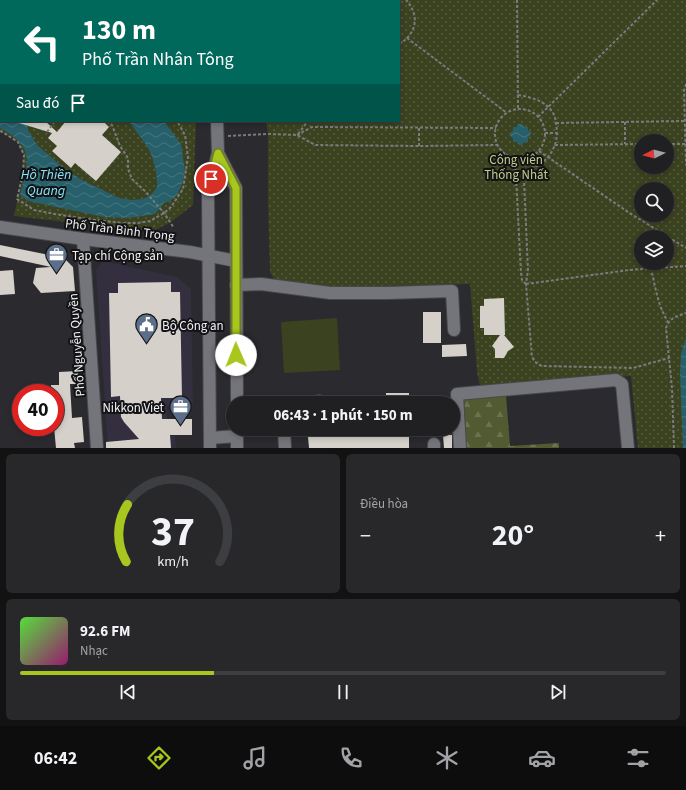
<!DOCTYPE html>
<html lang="vi">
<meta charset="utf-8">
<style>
:root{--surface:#202023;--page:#28282b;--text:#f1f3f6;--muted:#a2a3a6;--line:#3d3e41;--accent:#a7c71e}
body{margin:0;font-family:"Source Sans 3",sans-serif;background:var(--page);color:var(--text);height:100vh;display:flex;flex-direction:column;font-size:15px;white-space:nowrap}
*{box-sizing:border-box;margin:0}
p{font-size:13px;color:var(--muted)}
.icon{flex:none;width:22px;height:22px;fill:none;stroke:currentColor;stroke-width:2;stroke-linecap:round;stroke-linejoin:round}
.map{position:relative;height:448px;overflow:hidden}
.drawer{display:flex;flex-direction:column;gap:6px;padding:6px;background:#121213;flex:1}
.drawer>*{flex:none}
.hud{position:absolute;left:0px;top:0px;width:400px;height:122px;box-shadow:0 2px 6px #0003,0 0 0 1px var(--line);background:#00695c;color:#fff;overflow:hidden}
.needle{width:26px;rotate:264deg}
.tools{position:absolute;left:634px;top:134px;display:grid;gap:8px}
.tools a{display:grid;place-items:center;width:40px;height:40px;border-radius:50%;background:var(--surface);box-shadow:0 2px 6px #0003,0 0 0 1px var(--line);font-size:20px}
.speed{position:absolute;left:12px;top:384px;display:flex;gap:8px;font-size:20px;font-weight:700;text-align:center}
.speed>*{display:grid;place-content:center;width:52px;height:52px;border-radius:50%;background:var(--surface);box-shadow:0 2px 6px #0003,0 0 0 1px var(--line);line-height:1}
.speed .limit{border:6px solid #d22;background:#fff;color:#111}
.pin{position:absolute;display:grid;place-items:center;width:34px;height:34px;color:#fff;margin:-17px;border:2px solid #fff;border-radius:50%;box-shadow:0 1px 4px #0007}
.me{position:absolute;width:44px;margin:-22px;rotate:359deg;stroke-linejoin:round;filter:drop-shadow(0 0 3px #0008)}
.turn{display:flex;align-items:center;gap:14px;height:84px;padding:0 16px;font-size:18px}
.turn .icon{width:52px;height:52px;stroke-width:2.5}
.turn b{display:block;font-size:28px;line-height:34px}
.then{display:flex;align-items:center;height:38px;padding:0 16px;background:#0003;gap:8px;font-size:15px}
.big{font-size:30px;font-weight:700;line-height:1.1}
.drawer .tile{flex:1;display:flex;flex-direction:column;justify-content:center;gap:6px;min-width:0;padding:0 14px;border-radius:6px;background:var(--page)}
.drawer .dial{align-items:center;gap:0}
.dial svg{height:104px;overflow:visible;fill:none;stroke:var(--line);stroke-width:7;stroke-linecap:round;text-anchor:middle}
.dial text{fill:var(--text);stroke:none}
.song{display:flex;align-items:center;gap:12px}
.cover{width:48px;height:48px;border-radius:6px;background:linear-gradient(135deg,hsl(110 70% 55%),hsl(320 70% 35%))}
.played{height:4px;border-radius:2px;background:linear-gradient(90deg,var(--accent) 30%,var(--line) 30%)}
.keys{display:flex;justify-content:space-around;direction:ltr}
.heat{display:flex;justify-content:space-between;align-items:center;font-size:22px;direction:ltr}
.drawer .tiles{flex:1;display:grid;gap:6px;grid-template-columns:1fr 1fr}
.tile:last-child{grid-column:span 2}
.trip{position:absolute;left:226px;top:396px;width:234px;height:40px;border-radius:20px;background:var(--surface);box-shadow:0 2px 6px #0003,0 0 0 1px var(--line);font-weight:700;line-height:40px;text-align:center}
.tabs{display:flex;height:64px;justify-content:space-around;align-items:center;background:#0d0d0e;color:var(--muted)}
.tabs .icon{width:28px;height:28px}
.tabs .selected{color:var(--accent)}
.tabs b{font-size:18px;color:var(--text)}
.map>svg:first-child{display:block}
.commercial{fill:#332f3f}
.green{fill:#3b421f}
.forest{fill:url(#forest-firs)}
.park{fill:url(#park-dots);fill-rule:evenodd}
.water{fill:url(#water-waves)}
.building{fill:#d5d1ca}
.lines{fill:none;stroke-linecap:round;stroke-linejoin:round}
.minor-casing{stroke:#48484c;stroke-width:14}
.path{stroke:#7b7b7f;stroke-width:2;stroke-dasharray:3 2;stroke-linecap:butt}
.minor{stroke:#74747b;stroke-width:12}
.route-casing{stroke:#6d8114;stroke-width:10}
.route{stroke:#a7c71e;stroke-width:7}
.labels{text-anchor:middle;stroke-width:4;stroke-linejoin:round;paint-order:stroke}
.park-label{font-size:13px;fill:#c1cf8a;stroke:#131215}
.street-label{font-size:13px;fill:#f1f1f4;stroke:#131215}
.poi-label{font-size:13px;fill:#f1f1f4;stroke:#131215;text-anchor:start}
.water-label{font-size:14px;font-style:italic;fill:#87e3f6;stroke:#131215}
</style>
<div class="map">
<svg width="686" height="448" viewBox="0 0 686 448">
<defs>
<pattern id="forest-firs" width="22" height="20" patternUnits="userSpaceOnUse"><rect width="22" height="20" fill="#525a31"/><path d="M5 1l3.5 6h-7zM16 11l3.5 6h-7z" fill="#6b724f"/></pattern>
<pattern id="park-dots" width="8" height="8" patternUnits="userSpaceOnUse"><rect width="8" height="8" fill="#3b421f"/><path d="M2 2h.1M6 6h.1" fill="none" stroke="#585e40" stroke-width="1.8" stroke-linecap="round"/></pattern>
<pattern id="water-waves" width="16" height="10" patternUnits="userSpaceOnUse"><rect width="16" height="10" fill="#27606b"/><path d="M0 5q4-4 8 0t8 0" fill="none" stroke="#477781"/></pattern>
</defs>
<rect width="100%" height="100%" fill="#2a2a2f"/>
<!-- commercial -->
<path class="commercial" d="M103 261 177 277 191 289 193 405H167L168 436H175L176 448H108L96 270Z"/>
<!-- green -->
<path class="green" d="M337 318 340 370 284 373 281 322Z"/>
<!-- forest -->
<path class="forest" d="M506 395 510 446 559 443V448H465L462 399Z"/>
<!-- park -->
<g class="park">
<path d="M0 0H197V1H1V121H196L193 205 171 222 153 231 66 222 14 216 23 173 24 155 18 142 4 133 0 131Z"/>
<path d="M234 0H686V448H638L631 376 480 387 477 372 470 284 341 287 275 281 270 272 268 202V134L266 121H399V1H234ZM641 141H667V167H641ZM641 189H667V215H641ZM641 237H667V263H641Z"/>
</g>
<!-- water -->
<g class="water">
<path d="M0 0H164V1H1V121H27L28 130 37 145 65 169 82 180 119 198 132 200 143 199 151 195 157 187C157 174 155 162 149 150 144 140 135 131 129 121H164L181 144 185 171 183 181 180 189 176 196 170 201 164 203 155 214 128 218 104 217 28 201 20 195C23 183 29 167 26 154 24 143 10 133 0 128Z"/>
<path d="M518 124H522L523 125 524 127H528V131H530L531 133 530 136 528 137V142H524L523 144 521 145 518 144V142H513V138C511 137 509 135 510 133L513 131V127H517Z"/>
<path d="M686 337V448H683L680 374 681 354Z"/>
</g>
<!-- building -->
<g class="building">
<path d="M20 121H45L57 132 66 121H103L109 127 102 135 121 152 96 181 75 163 71 168 52 151 57 146 48 138 52 133 19 123Z"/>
<path d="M0 245 64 258 73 267 75 291 41 293 33 283 36 268 51 267 0 256Z"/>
<path d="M13 270 15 294 0 295V271Z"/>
<path d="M171 282V292H180L182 398H161L162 419H192V435H170L171 448H106V442L139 439 124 422 121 417 120 396 111 397 109 293H118V283Z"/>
<path d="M504 298 505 335H504L514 347 508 351 504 358H495V349L492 346 500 335H484V328H480V306H484V299Z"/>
<rect x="423" y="312" width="18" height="31"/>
<path d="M466 344 467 356 442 357V345Z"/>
<path d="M78 371 79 384H70L72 418 82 417 84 442 74 443 75 448H56L54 427H55V393H51V385H59V372Z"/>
<rect x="386" y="393" width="23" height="10"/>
<path d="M308 429H409V448H309L308 437Z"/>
<path d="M443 435H452V448H444Z"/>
</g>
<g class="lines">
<defs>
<g id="minor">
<path d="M213 0V1"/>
<path d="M218 153 236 188 237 403"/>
<path d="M0 227 83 239 190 252 236 261"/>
<path d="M83 239 97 448"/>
<path d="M236 285 261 284 330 293H388L452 291 454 330"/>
<path d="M317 403 319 401"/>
<path d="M237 429V448"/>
<path d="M284 429 285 448"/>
<path d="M210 438 237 436"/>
<path d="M210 448 208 191 218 153 217 121"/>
<path d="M434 448V444"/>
<path d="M460 448 457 394 616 380 622 384 628 448"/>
</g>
</defs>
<!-- minor casing -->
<use href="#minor" class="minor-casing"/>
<!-- path -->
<g class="path">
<path d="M240 0V1"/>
<path d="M517 0 518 109"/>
<path d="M167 1V0"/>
<path d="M371 1 372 0"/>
<path d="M407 38 507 113"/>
<path d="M399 44C417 34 420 15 406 0"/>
<path d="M686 84 684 91 686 165"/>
<circle cx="520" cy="134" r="25"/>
<path d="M538 117 657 0"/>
<path d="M107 121 112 125 120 146 128 158V169L132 179 145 191 164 213 174 228"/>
<path d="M625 122V144"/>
<path d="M556 123 685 121"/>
<path d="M0 131 4 133 18 142 24 155 23 173 17 199 34 210 55 214 87 219 123 223H138L150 221 164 213 171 207 183 189 188 157 185 135 177 121"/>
<path d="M47 132 55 121"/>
<path d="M545 133H557"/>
<path d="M298 134 308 121"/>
<path d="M297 135 312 127 496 128"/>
<path d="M228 136 268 134 297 135 315 145 419 146 498 145"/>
<path d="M667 144H685"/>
<path d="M555 145 641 144"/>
<path d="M419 146V128"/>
<path d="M539 151 628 212 686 248"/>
<path d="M515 158 521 273 522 280 526 284"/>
<path d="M523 158 528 270 526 284 532 357C535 362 537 365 543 366L633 368 669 358"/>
<path d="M516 171C540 170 557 155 557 131 556 124 556 118 553 113 546 101 531 97 518 95"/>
<path d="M651 268C655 286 658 306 668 322"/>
<path d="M526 284 629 270 686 266"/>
<path d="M674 448 672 388 666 328C670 317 676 317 686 313"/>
</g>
<!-- minor -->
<use href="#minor" class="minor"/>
</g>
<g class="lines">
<defs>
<path id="route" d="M211 179 218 153 236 188V355"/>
</defs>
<!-- route casing -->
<use href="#route" class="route-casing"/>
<!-- route -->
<use href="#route" class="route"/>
</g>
<!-- icons -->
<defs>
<symbol id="office-pin" viewBox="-11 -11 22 30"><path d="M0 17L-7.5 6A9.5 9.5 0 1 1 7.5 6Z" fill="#5c6f8a" stroke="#131215"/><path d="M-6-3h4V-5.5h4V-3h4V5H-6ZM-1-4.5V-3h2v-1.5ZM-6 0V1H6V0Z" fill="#fff"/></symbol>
<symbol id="civic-pin" viewBox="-11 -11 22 30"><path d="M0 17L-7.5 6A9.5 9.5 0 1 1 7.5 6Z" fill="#5c6f8a" stroke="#131215"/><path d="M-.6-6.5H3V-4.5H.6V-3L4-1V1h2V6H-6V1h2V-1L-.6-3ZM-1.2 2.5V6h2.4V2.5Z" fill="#fff"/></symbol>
</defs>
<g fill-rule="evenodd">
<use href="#office-pin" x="44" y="242" width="25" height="34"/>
<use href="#civic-pin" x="134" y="312" width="25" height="34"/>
<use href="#office-pin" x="168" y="394" width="25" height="34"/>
</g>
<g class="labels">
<!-- park labels -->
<g class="park-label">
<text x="516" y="164">Công viên<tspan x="516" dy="15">Thống Nhất</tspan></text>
</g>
<!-- street labels -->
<g class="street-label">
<text transform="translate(120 229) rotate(7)" y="5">Phố Trần Bình Trọng</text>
<text transform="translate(76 345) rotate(-94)" y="5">Phố Nguyễn Quyền</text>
</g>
<!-- poi labels -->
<g class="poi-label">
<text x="72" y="260">Tạp chí Cộng sản</text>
<text x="162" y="330">Bộ Công an</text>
<text x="164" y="412" text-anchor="end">Nikkon Viet</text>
</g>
<!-- water labels -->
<g class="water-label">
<text x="46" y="179">Hồ Thiền<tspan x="46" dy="16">Quang</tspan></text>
</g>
</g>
</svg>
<div class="tools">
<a><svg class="needle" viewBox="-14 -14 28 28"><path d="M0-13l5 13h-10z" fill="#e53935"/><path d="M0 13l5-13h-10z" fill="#a2a3a6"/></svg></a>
<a><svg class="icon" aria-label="search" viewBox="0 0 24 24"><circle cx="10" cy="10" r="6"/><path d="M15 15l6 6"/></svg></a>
<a><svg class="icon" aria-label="layers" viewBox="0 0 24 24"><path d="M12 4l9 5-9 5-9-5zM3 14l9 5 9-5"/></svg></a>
</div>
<div class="speed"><div class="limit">40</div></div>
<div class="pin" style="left:211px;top:179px;background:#d93025"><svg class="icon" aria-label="arrive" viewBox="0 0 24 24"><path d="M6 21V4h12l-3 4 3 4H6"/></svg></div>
<svg class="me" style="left:236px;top:355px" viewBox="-20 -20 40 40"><circle r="19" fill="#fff"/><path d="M0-13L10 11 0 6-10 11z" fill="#a7c71e"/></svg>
<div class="trip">06:43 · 1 phút · 150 m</div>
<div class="hud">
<div class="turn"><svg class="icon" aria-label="left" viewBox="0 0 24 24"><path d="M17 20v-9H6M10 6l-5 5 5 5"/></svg><div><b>130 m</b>Phố Trần Nhân Tông</div></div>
<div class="then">Sau đó<svg class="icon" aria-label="arrive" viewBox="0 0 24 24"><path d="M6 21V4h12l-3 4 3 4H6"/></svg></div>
</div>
</div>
<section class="drawer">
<div class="tiles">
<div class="tile dial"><svg viewBox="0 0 100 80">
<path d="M14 69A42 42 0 1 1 86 69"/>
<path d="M14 69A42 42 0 0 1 15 25" stroke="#a7c71e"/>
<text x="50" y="56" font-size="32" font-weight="700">37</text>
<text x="50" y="72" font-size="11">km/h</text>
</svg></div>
<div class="tile"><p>Điều hòa</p>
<div class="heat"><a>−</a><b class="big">20°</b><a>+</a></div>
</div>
<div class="tile">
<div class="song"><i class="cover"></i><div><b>92.6 FM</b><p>Nhạc</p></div></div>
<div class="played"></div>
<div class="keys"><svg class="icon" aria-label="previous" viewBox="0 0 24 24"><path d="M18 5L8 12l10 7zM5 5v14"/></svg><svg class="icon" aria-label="pause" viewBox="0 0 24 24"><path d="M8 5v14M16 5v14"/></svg><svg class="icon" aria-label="next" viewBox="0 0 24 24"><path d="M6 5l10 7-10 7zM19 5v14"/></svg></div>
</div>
</div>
</section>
<nav class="tabs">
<b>06:42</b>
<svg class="icon selected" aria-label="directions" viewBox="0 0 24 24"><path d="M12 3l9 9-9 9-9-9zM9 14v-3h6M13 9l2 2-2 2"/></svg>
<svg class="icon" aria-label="music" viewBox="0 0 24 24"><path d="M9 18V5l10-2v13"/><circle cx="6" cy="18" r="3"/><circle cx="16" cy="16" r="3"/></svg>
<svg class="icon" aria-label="phone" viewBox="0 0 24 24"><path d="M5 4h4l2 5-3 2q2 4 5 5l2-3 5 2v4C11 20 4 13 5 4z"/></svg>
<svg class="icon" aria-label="climate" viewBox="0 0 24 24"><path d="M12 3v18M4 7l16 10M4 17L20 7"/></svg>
<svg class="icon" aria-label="car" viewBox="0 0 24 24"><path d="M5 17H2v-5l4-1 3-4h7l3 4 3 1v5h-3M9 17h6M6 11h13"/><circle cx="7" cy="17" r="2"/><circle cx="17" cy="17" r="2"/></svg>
<svg class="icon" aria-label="filters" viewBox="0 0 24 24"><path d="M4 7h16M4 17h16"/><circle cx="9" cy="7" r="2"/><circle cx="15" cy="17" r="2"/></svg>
</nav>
